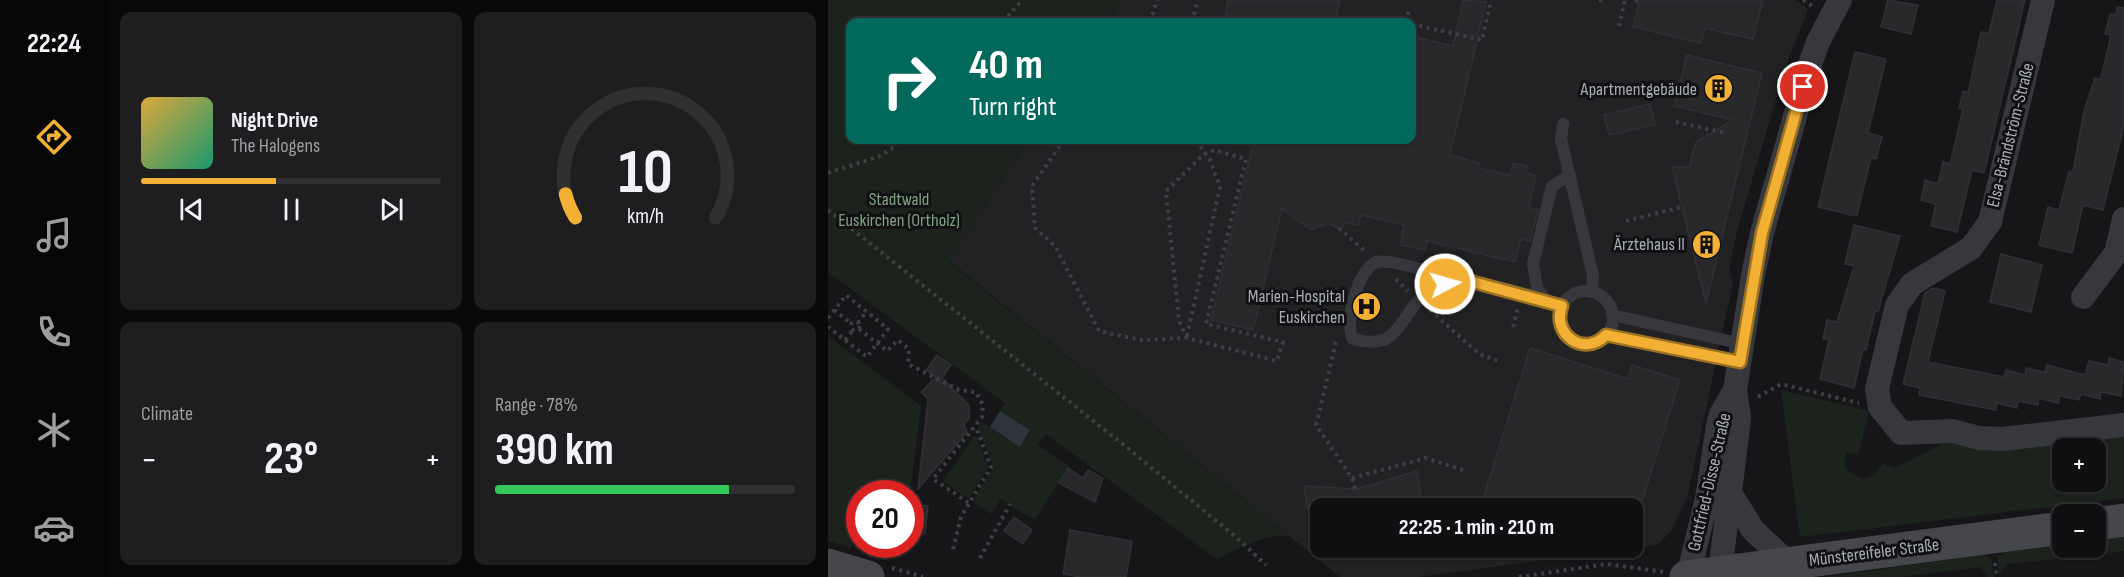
<!DOCTYPE html>
<meta charset="utf-8">
<style>
:root{--surface:#101012;--page:#1e1e20;--text:#f1f3f6;--muted:#9c9d9f;--line:#303032;--accent:#f2b134}
body{margin:0;font-family:"Sofia Sans Condensed",sans-serif;background:var(--page);color:var(--text);height:100vh;display:flex;flex-direction:column;font-size:22px;white-space:nowrap}
*{box-sizing:border-box;margin:0}
p{font-size:20px;color:var(--muted)}
.icon{flex:none;width:33px;height:33px;fill:none;stroke:currentColor;stroke-width:2;stroke-linecap:round;stroke-linejoin:round}
.map{position:relative;flex:1;overflow:hidden}
.details{display:flex;flex-direction:column;gap:12px;padding:12px;background:#09090a;width:720px}
.details>*{flex:none}
.hud{position:absolute;left:18px;top:18px;width:570px;height:126px;border-radius:12px;box-shadow:0 2px 4px #0004,0 0 0 2px var(--line);background:#00695c;color:#fff;overflow:hidden}
.buttons{position:absolute;left:1224px;top:438px;display:grid;gap:12px}
.buttons a{display:grid;place-items:center;width:54px;height:54px;border-radius:12px;background:var(--surface);box-shadow:0 2px 4px #0004,0 0 0 2px var(--line);font-size:30px}
.speed{position:absolute;left:18px;top:480px;display:flex;gap:12px;font-size:30px;font-weight:700;text-align:center}
.speed>*{display:grid;place-content:center;width:78px;height:78px;border-radius:50%;background:var(--surface);box-shadow:0 2px 4px #0004,0 0 0 2px var(--line);line-height:1}
.speed .limit{border:9px solid #d22;background:#fff;color:#111}
.pin{position:absolute;display:grid;place-items:center;width:51px;height:51px;color:#fff;margin:-26px;border:3px solid #fff;border-radius:50%;box-shadow:0 2px 6px #0007}
.me{position:absolute;width:66px;margin:-33px;rotate:84deg;stroke-linejoin:round;filter:drop-shadow(0 0 4px #0008)}
.turn{display:flex;align-items:center;gap:21px;height:126px;padding:0 24px;font-size:27px}
.turn .icon{width:78px;height:78px;stroke-width:2.5}
.turn b{display:block;font-size:42px;line-height:51px}
.big{font-size:45px;font-weight:700;line-height:1.1}
.details .tile{flex:1;display:flex;flex-direction:column;justify-content:center;gap:9px;min-width:0;padding:0 21px;border-radius:12px;background:var(--page)}
.details .dial{align-items:center;gap:0}
.dial svg{height:156px;overflow:visible;fill:none;stroke:var(--line);stroke-width:7;stroke-linecap:round;text-anchor:middle}
.dial text{fill:var(--text);stroke:none}
.song{display:flex;align-items:center;gap:18px}
.cover{width:72px;height:72px;border-radius:9px;background:linear-gradient(135deg,hsl(40 70% 55%),hsl(160 70% 35%))}
.played{height:6px;border-radius:3px;background:linear-gradient(90deg,var(--accent) 45%,var(--line) 45%)}
.keys{display:flex;justify-content:space-around;direction:ltr}
.heat{display:flex;justify-content:space-between;align-items:center;font-size:33px;direction:ltr}
.charge{height:9px;border-radius:4px;background:linear-gradient(90deg,#34c759 78%,var(--line) 0)}
.details .tiles{flex:1;display:grid;gap:12px;grid-template-columns:repeat(2,1fr)}
.trip{position:absolute;left:482px;top:498px;width:333px;height:60px;border-radius:12px;background:var(--surface);box-shadow:0 2px 4px #0004,0 0 0 2px var(--line);font-weight:700;line-height:60px;text-align:center}
main{display:flex;flex:1;min-height:0}
.menu{display:flex;flex-direction:column;width:108px;justify-content:space-around;align-items:center;background:#060607;color:var(--muted)}
.menu .icon{width:42px;height:42px}
.menu .active{color:var(--accent)}
.menu b{font-size:27px;color:var(--text)}
.map>svg:first-child{display:block}
.built{fill:#222225;fill-rule:evenodd}
.green{fill:#1c231d;fill-rule:evenodd}
.water{fill:#2c353c}
.building{fill:#29292c;stroke:#303034;stroke-width:1.5}
.lines{fill:none;stroke-linecap:round;stroke-linejoin:round}
.path{stroke:#3d3f44;stroke-width:4;stroke-dasharray:3 4.5;stroke-linecap:butt}
.lane{stroke:#37383d;stroke-width:12}
.street{stroke:#37383d;stroke-width:24}
.secondary{stroke:#45474d;stroke-width:33}
.route-casing{stroke:#9d7322;stroke-width:15}
.route{stroke:#f2b134;stroke-width:10}
.labels{text-anchor:middle;stroke-width:6;stroke-linejoin:round;paint-order:stroke}
.poi-label{font-size:18px;fill:#a8adb8;stroke:#111113;text-anchor:end}
.street-label{font-size:18px;fill:#a8adb8;stroke:#111113}
.park-label{font-size:18px;fill:#7fa381;stroke:#111113}
</style>
<main>
<nav class="menu">
<b>22:24</b>
<svg class="icon active" aria-label="directions" viewBox="0 0 24 24"><path d="M12 3l9 9-9 9-9-9zM9 14v-3h6M13 9l2 2-2 2"/></svg>
<svg class="icon" aria-label="music" viewBox="0 0 24 24"><path d="M9 18V5l10-2v13"/><circle cx="6" cy="18" r="3"/><circle cx="16" cy="16" r="3"/></svg>
<svg class="icon" aria-label="phone" viewBox="0 0 24 24"><path d="M5 4h4l2 5-3 2q2 4 5 5l2-3 5 2v4C11 20 4 13 5 4z"/></svg>
<svg class="icon" aria-label="climate" viewBox="0 0 24 24"><path d="M12 3v18M4 7l16 10M4 17L20 7"/></svg>
<svg class="icon" aria-label="car" viewBox="0 0 24 24"><path d="M5 17H2v-5l4-1 3-4h7l3 4 3 1v5h-3M9 17h6M6 11h13"/><circle cx="7" cy="17" r="2"/><circle cx="17" cy="17" r="2"/></svg>
</nav>
<section class="details">
<div class="tiles">
<div class="tile">
<div class="song"><i class="cover"></i><div><b>Night Drive</b><p>The Halogens</p></div></div>
<div class="played"></div>
<div class="keys"><svg class="icon" aria-label="previous" viewBox="0 0 24 24"><path d="M18 5L8 12l10 7zM5 5v14"/></svg><svg class="icon" aria-label="pause" viewBox="0 0 24 24"><path d="M8 5v14M16 5v14"/></svg><svg class="icon" aria-label="next" viewBox="0 0 24 24"><path d="M6 5l10 7-10 7zM19 5v14"/></svg></div>
</div>
<div class="tile dial"><svg viewBox="0 0 100 80">
<path d="M14 69A42 42 0 1 1 86 69"/>
<path d="M14 69A42 42 0 0 1 9 57" stroke="#f2b134"/>
<text x="50" y="56" font-size="32" font-weight="700">10</text>
<text x="50" y="72" font-size="11">km/h</text>
</svg></div>
<div class="tile"><p>Climate</p>
<div class="heat"><a>−</a><b class="big">23°</b><a>+</a></div>
</div>
<div class="tile"><p>Range · 78%</p><b class="big">390 km</b><div class="charge"></div></div>
</div>
</section>
<div class="map">
<svg width="1296" height="577" viewBox="0 0 1296 577">
<rect width="100%" height="100%" fill="#161618"/>
<!-- built -->
<path class="built" d="M294 0H968L980 9 958 65 908 235 901 270 905 283 859 498 844 530 830 545 590 577H512L120 260 201 140H584V22H279ZM492 508H804V548H492Z"/>
<!-- green -->
<g class="green">
<path d="M0 0H294L279 22H22V140H201L120 261 461 536C433 535 414 547 389 559L218 434 210 445 241 466 207 520 173 499 163 514 145 502 165 467 150 427 154 422 192 447 202 430 172 411 177 403 0 272Z"/>
<path d="M0 336 93 406 82 493 32 494 31 522 23 548 0 541Z"/>
<path d="M953 390 1041 411 1030 455 1018 452 1017 465 1019 470 1035 479 1046 475 1055 464 1067 468 1118 442 1296 434V498L972 537ZM1234 448H1268V482H1234Z"/>
<path d="M148 434 160 467 141 499 115 481Z"/>
<path d="M1296 534V551L1179 564 1171 574 1170 556 1175 554V551L1234 542V548H1268V538Z"/>
<path d="M1154 555 1163 558 1166 577H1159L1153 567 1073 577H998Z"/>
</g>
<!-- water -->
<path class="water" d="M172 411 202 430 192 447 162 427Z"/>
<!-- building -->
<g class="building">
<path d="M400 0H512L507 22H428L397 15Z"/>
<path d="M635 0 658 2 622 155 652 163 650 168 682 175 685 163 699 166 698 173 708 176 701 208 710 210 702 241 693 239 687 262 599 241 597 250 572 245 576 225 533 215 530 225 518 223 511 229 500 223 483 230 454 209 425 330 383 320 426 140H584V36L625 46Z"/>
<path d="M811 0H935L925 39 877 28 873 43 805 27Z"/>
<path d="M1060 0 1090 5 1083 34 1053 27Z"/>
<path d="M1169 0H1197L1156 173 1144 170 1129 232 1103 226 1108 204 1093 200 1097 180 1110 184 1115 162 1122 164 1135 109 1131 108 1135 91 1140 93 1153 32 1161 33Z"/>
<path d="M1289 7 1296 8V125L1275 210 1255 205 1244 253 1211 245 1220 207 1231 210 1241 171 1245 172 1256 111 1267 78 1272 80 1278 57 1283 35 1277 34 1282 14 1288 15Z"/>
<path d="M1027 52 1058 59 1040 133 1054 137 1048 159 1043 158 1029 215H1023L990 207Z"/>
<path d="M859 55 934 73 878 303 844 167H861L868 142 905 120 846 106Z"/>
<path d="M822 104 827 125 781 135 776 115Z"/>
<path d="M1026 225 1072 236 1050 312 1047 311 1038 350 1035 349 1026 388 992 379 1001 340 995 339 999 320 1009 322 1026 266 1017 264Z"/>
<path d="M1173 254 1214 265 1203 312 1162 302Z"/>
<path d="M1105 288 1117 291 1100 362 1176 377 1178 370 1197 375 1198 368 1217 372 1219 365 1257 375 1261 361 1280 365 1281 358 1296 362 1293 396 1273 392 1272 399 1253 394 1251 400 1232 396 1230 403 1211 398 1210 405 1190 401 1189 408 1169 403 1168 410 1091 395 1092 388 1075 384 1097 293Z"/>
<path d="M702 348 800 379 804 365 852 380 812 508H652Z"/>
<path d="M109 355 123 365 114 378 141 405V419L136 424 139 432 90 489 100 399 93 392 108 377 98 370Z"/>
<path d="M240 468 255 478 260 470 275 478 267 502 231 483Z"/>
<path d="M589 471 595 508H479L476 486 529 489Z"/>
<path d="M82 504 100 506 97 534 82 532Z"/>
<path d="M186 517 204 530 195 544 176 531Z"/>
<path d="M242 530 304 541 298 577H253L235 574Z"/>
</g>
<g class="lines">
<!-- path -->
<g class="path">
<path d="M771 0H778"/>
<path d="M807 0 811 1"/>
<path d="M975 0 986 7"/>
<path d="M175 22 194 0"/>
<path d="M322 22 329 0"/>
<path d="M364 22 370 0"/>
<path d="M578 22 581 10"/>
<path d="M584 24 654 40 663 0"/>
<path d="M791 26 797 0"/>
<path d="M848 122 897 133"/>
<path d="M236 140 204 186 207 228 227 246 271 331 312 340 359 338 449 361 455 342 378 324 418 159 386 150"/>
<path d="M0 173 52 156 77 140"/>
<path d="M0 210 297 446 408 537 438 565"/>
<path d="M798 221 854 207"/>
<path d="M511 228 538 252"/>
<path d="M568 279 580 291"/>
<path d="M6 310 24 324"/>
<path d="M602 310 651 354 673 362"/>
<path d="M0 318 18 295 60 329 39 357 0 327"/>
<circle cx="27" cy="326" r="4.5"/>
<path d="M30 323 38 312"/>
<path d="M685 327 690 307"/>
<path d="M31 329 59 351 70 340 81 349 80 364 131 390 148 392 155 405 154 417 105 479 141 503"/>
<path d="M359 336 392 187 382 160 368 140"/>
<path d="M359 338 351 321 338 191 376 154 386 150 389 140"/>
<path d="M17 340 25 330"/>
<path d="M508 342 488 425 524 478 527 489"/>
<path d="M930 397 953 384 1031 403"/>
<path d="M524 478 597 458 639 471"/>
<path d="M531 548 532 558"/>
<path d="M551 548 552 551"/>
<path d="M125 549 133 517 163 467 148 427"/>
<path d="M152 558 182 504"/>
<path d="M1167 563 1169 577"/>
<path d="M64 568 95 577"/>
<path d="M691 577 779 564 836 572"/>
</g>
<!-- lane -->
<g class="lane">
<path d="M735 124 733 139 765 276 764 292"/>
<path d="M630 278C617 284 600 290 590 301 567 328 567 350 525 339 516 322 529 271 548 262 552 261 558 262 563 262L699 294 734 306"/>
<circle cx="758" cy="318" r="27"/>
<path d="M718 302 709 287 705 264 724 186 742 175"/>
<path d="M784 315 915 344"/>
<path d="M778 335 912 362"/>
</g>
<!-- street -->
<g class="street">
<path d="M1215 0 1162 222 1143 248 1084 284 1069 305 1049 389 1052 407 1073 433 1125 431 1151 438 1174 439 1296 425"/>
<path d="M1255 297 1288 253 1296 219"/>
<path d="M902 493 925 530 960 563"/>
<path d="M892 572 909 436 911 418 907 390 925 275 934 233 981 67 990 42 1012 0"/>
<path d="M860 577 879 498 890 426 893 414 907 390"/>
</g>
<!-- secondary -->
<g class="secondary">
<path d="M1268 524 1296 520"/>
<path d="M0 565 40 577"/>
<path d="M858 577 1234 528"/>
</g>
</g>
<g class="lines">
<defs>
<path id="route" d="M617 284 630 278 734 306C723 334 756 358 778 335L912 362 934 233 975 87"/>
</defs>
<!-- route casing -->
<use href="#route" class="route-casing"/>
<!-- route -->
<use href="#route" class="route"/>
</g>
<!-- icons -->
<defs>
<symbol id="building-disc" viewBox="-11 -11 22 22"><circle r="9.5" fill="#f2b134" stroke="#111113"/><path d="M-4-6H4V6H1V3H-1V6H-4ZM-2.5-4.3h1.7v1.8h-1.7ZM.8-4.3h1.7v1.8H.8ZM-2.5-1h1.7V.8h-1.7ZM.8-1h1.7V.8H.8Z" fill="#111"/></symbol>
<symbol id="hospital-disc" viewBox="-11 -11 22 22"><circle r="9.5" fill="#f2b134" stroke="#111113"/><path d="M-5-5h3v3.5h4V-5h3V5h-3V1.5h-4V5h-3Z" fill="#111"/></symbol>
</defs>
<g fill-rule="evenodd">
<use href="#building-disc" x="874" y="72" width="33" height="33"/>
<use href="#building-disc" x="862" y="228" width="33" height="33"/>
<use href="#hospital-disc" x="522" y="290" width="33" height="33"/>
</g>
<g class="labels">
<!-- poi labels -->
<g class="poi-label">
<text x="869" y="95">Apartmentgebäude</text>
<text x="857" y="250">Ärztehaus II</text>
<text x="517" y="302">Marien-Hospital<tspan x="517" dy="21">Euskirchen</tspan></text>
</g>
<!-- street labels -->
<g class="street-label">
<text transform="translate(1182 135) rotate(-76)" y="6">Elsa-Brändström-Straße</text>
<text transform="translate(881 482) rotate(-77)" y="6">Gottfried-Disse-Straße</text>
<text transform="translate(1046 552) rotate(-7)" y="6">Münstereifeler Straße</text>
</g>
<!-- park labels -->
<g class="park-label">
<text x="71" y="205">Stadtwald<tspan x="71" dy="21">Euskirchen (Ortholz)</tspan></text>
</g>
</g>
</svg>
<div class="buttons">
<a>+</a>
<a>−</a>
</div>
<div class="speed"><div class="limit">20</div></div>
<div class="pin" style="left:975px;top:87px;background:#d93025"><svg class="icon" aria-label="arrive" viewBox="0 0 24 24"><path d="M6 21V4h12l-3 4 3 4H6"/></svg></div>
<svg class="me" style="left:617px;top:284px" viewBox="-20 -20 40 40"><circle r="17" fill="#f2b134" stroke="#fff" stroke-width="3"/><path d="M0-11L8 9 0 5-8 9z" fill="#fff"/></svg>
<div class="trip">22:25 · 1 min · 210 m</div>
<div class="hud">
<div class="turn"><svg class="icon" aria-label="right" viewBox="0 0 24 24"><path d="M7 20v-9h11M14 6l5 5-5 5"/></svg><div><b>40 m</b>Turn right</div></div>
</div>
</div>
</main>
